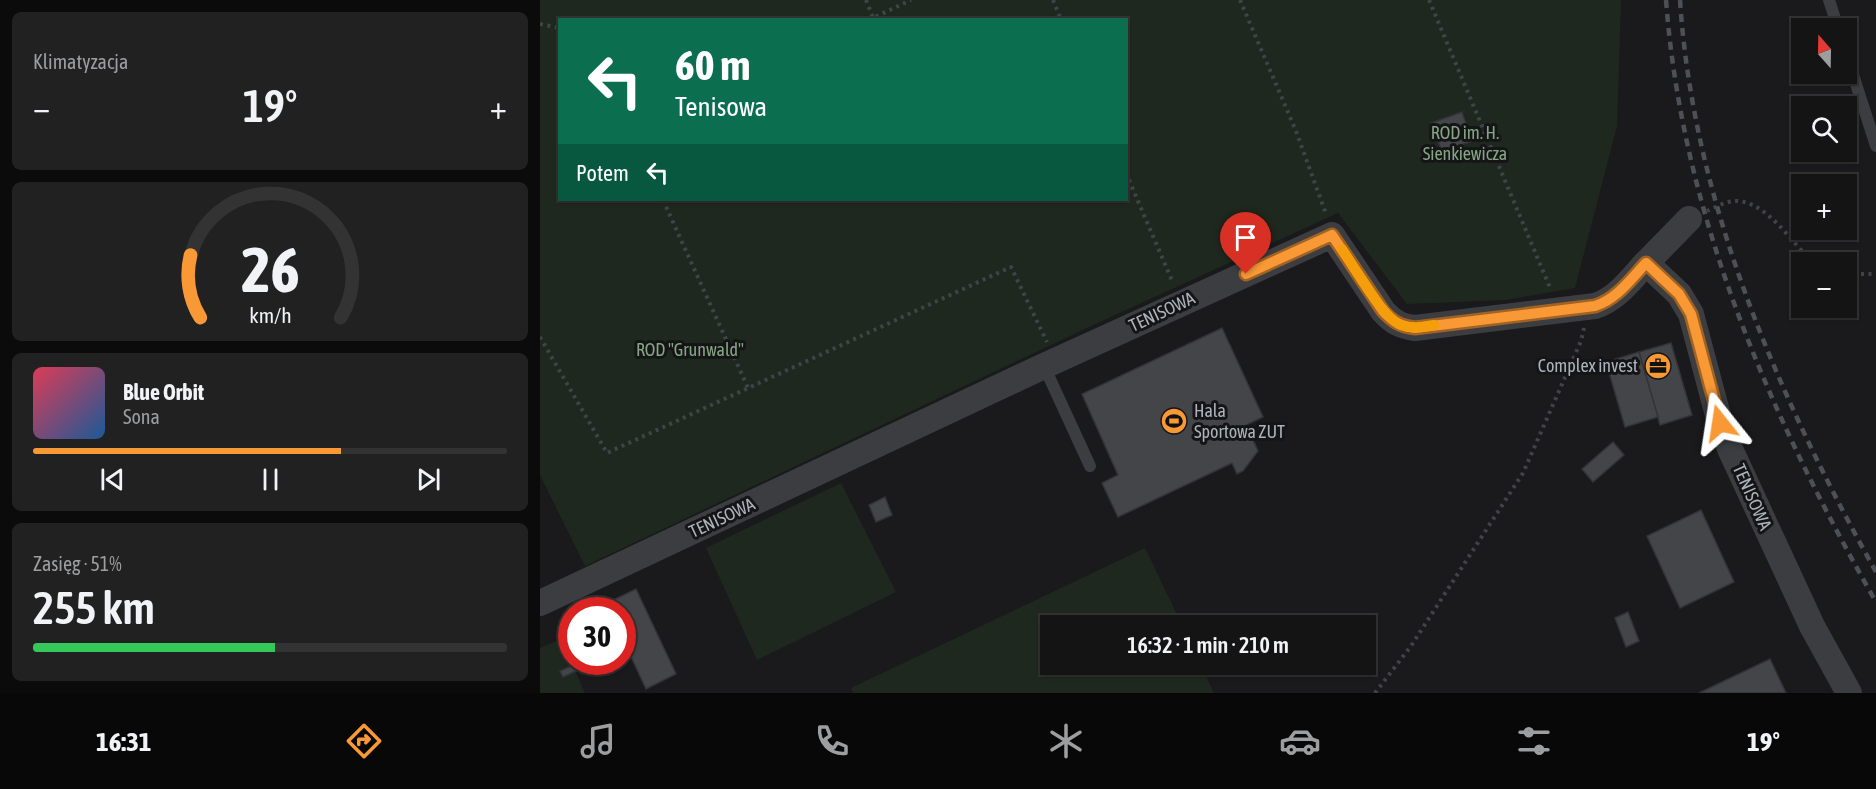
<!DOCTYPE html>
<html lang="pl">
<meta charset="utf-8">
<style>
:root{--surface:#141415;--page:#212122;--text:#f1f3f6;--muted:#9d9ea0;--line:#333334;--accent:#f89936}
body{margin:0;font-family:"Asap Condensed",sans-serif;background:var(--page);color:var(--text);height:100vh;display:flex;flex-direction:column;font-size:22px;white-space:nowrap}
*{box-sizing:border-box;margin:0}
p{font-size:20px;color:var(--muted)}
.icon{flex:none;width:33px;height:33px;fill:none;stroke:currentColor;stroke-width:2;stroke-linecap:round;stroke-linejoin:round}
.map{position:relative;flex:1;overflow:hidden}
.drawer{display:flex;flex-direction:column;gap:12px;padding:12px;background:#0b0b0c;width:540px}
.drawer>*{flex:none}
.top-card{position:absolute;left:18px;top:18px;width:570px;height:183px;border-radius:0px;box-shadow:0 2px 4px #0004,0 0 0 2px var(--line);background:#0b6e4f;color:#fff;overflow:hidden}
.needle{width:39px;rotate:340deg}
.fabs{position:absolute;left:1251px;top:18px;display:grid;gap:12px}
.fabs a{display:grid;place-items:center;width:66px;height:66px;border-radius:0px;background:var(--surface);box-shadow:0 2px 4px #0004,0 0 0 2px var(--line);font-size:30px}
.speed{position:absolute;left:18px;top:597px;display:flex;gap:12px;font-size:30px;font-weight:700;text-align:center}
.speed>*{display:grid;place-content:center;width:78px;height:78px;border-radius:50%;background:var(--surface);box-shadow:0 2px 4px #0004,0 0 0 2px var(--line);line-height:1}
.speed .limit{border:9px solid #d22;background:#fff;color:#111}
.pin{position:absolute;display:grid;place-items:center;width:51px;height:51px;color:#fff;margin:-62px -26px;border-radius:50% 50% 50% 0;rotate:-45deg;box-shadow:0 0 6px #0007}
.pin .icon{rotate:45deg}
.me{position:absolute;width:66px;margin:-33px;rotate:345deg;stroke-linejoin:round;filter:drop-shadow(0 0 4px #0008)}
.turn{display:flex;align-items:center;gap:21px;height:126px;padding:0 18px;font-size:27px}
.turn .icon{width:78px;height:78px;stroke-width:2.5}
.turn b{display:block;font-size:42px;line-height:51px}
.then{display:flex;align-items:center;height:57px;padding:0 18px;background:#0003;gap:12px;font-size:22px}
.big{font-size:45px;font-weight:600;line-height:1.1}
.drawer .tile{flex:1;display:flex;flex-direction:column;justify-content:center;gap:9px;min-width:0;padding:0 21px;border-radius:9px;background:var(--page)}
.drawer .dial{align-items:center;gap:0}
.dial svg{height:156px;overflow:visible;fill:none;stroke:var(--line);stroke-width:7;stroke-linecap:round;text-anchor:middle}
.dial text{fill:var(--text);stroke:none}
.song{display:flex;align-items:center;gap:18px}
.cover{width:72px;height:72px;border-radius:9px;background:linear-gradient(135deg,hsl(350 70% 55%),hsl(210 70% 35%))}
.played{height:6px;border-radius:3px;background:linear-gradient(90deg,var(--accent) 65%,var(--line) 65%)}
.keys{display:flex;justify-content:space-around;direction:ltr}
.heat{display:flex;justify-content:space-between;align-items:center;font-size:33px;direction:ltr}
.charge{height:9px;border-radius:4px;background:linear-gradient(90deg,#34c759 51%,var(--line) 0)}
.trip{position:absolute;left:500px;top:615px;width:336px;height:60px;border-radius:0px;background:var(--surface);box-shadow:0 2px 4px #0004,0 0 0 2px var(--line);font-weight:600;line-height:60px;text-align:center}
.dock{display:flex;height:96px;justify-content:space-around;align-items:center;background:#080808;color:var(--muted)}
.dock .icon{width:42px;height:42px}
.dock .active{color:var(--accent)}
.dock b{font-size:27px;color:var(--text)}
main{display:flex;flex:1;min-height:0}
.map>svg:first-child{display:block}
.green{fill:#1f281f;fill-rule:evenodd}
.building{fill:#444549;stroke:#343438;stroke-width:1.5}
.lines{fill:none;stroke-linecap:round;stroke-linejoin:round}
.path{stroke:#404448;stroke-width:4;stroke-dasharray:3 4.5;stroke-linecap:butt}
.service{stroke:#3b3d41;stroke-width:12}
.minor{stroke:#3b3d41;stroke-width:26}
.rail{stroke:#4d5156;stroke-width:4.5;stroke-dasharray:8 6;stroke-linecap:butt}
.route-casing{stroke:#a16323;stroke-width:15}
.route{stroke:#f89936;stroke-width:10}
.slow{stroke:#f59e0b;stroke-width:10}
.labels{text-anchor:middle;stroke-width:6;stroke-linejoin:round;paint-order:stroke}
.park-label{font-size:18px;fill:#86a783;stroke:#151517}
.street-label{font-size:18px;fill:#acb3bc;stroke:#151517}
.poi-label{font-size:18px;fill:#acb3bc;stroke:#151517;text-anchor:end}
</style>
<main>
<section class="drawer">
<div class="tile"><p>Klimatyzacja</p>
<div class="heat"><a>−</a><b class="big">19°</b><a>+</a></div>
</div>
<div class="tile dial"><svg viewBox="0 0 100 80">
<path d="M14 69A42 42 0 1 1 86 69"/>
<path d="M14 69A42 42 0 0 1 9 37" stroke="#f89936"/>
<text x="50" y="56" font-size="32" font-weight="700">26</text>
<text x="50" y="72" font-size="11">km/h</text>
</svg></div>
<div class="tile">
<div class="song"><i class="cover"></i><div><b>Blue Orbit</b><p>Sona</p></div></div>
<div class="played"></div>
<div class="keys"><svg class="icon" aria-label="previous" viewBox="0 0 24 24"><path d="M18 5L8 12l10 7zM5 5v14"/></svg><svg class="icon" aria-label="pause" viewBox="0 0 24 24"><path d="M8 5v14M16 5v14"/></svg><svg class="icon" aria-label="next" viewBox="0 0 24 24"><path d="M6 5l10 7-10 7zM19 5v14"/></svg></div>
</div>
<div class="tile"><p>Zasięg · 51%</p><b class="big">255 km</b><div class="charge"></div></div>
</section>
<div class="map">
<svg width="1336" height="693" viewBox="0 0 1336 693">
<rect width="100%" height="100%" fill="#1a1a1c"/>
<!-- green -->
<g class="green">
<path d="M0 0H1081L1077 126 1035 288 965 300 867 304 798 213 551 326 45 566 0 475ZM20 20H586V200H20Z"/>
<path d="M301 483 356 592 217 660 166 548Z"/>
<path d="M605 548 642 625 510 626V664L661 665 674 693H313L311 688Z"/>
<path d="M21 639 45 693H0V648Z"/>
</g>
<!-- building -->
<g class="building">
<path d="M922 112 932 141 902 152 891 123Z"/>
<path d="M682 328 723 417 706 425 718 451 703 471 697 474 692 463 578 517 562 483 578 475 542 394Z"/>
<path d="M1131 343 1152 415 1120 425 1099 352Z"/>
<path d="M1099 352 1118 417 1085 427 1066 362Z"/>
<path d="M1073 442 1084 455 1053 482 1042 469Z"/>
<path d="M345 497 352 515 336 522 329 505Z"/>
<path d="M1161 510 1194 582 1140 608 1107 536Z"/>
<path d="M96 589 136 674 106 689 82 637V610H70L67 603Z"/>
<path d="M1088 612 1099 641 1086 647 1075 618Z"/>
<path d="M1230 659 1246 693H1159Z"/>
<path d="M40 662H56L23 677 20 671Z"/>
</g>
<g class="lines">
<!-- path -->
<g class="path">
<path d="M326 0 333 18 371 0"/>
<path d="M513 0 521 20"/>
<path d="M700 0 756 131 786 214"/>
<path d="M889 0 1011 290"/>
<path d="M0 24 20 28"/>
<path d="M586 173 633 283"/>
<path d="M123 200 208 388"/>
<path d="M418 200 422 203"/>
<path d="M1167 211C1175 207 1185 202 1194 201 1227 200 1251 243 1273 262"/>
<path d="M1306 274H1336"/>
<path d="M1306 274 1310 281 1306 282"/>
<path d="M0 337 67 453 471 267 507 342"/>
<path d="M835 693 871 646 983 473 1041 341 1044 328"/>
</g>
<!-- service -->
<g class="service">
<path d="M1289 0 1298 28"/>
<path d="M1306 53 1336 146"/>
<path d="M504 366 550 466"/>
</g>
<!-- minor -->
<g class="minor">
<path d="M1106 263 1149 219"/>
<path d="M0 603 504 366 792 235 843 311C853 322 860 326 875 328L1055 306C1077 299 1091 279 1106 263L1139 294 1151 314 1180 423 1191 451 1272 626 1309 693"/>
</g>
<!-- rail -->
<g class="rail">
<path d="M1126 0C1142 215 1230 416 1336 602"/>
<path d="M1140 0C1153 202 1239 398 1336 572"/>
</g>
</g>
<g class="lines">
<defs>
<path id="route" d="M706 274 792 235 843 311C853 322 860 326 875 328L1055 306C1077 299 1091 279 1106 263L1139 294 1151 314 1180 423"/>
</defs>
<!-- route casing -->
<use href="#route" class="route-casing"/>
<!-- route -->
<use href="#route" class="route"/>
<!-- slow -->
<path class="slow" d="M802 249C814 267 843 318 861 325 871 329 883 327 894 325"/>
</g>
<!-- icons -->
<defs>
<symbol id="office-disc" viewBox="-11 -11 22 22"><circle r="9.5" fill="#f89936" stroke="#151517"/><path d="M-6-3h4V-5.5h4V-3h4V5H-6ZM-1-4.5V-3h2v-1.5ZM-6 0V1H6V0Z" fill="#111"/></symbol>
<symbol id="stadium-disc" viewBox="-11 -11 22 22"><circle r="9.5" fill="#f89936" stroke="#151517"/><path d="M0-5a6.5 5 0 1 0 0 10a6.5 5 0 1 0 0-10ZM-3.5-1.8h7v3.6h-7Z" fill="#111"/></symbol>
</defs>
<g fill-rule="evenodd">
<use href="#office-disc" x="1103" y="351" width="30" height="30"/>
<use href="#stadium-disc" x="619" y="406" width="30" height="30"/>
</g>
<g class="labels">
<!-- park labels -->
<g class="park-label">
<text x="925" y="139">ROD im. H.<tspan x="925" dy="21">Sienkiewicza</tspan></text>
<text x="150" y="356">ROD "Grunwald"</text>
</g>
<!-- street labels -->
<g class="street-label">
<text transform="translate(622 312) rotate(-25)" y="6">TENISOWA</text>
<text transform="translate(1212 497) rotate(66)" y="6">TENISOWA</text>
<text transform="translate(182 518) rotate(-25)" y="6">TENISOWA</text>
</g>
<!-- poi labels -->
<g class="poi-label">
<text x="1098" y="372">Complex invest</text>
<text x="654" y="417" text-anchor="start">Hala<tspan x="654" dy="21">Sportowa ZUT</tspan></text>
</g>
</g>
</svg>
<div class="fabs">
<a><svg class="needle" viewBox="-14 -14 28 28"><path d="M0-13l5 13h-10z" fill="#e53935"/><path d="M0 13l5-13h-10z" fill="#9d9ea0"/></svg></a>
<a><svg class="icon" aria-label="search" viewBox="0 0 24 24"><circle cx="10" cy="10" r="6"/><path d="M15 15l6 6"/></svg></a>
<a>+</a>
<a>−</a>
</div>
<div class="speed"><div class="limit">30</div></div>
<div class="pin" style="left:706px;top:274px;background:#d93025"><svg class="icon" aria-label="arrive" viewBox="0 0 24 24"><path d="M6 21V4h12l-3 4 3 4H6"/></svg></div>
<svg class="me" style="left:1180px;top:423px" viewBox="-20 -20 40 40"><path d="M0-17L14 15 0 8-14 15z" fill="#f89936" stroke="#fff" stroke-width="4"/></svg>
<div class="trip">16:32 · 1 min · 210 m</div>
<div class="top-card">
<div class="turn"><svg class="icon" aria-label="left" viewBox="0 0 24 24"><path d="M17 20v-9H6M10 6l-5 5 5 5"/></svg><div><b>60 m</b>Tenisowa</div></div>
<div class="then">Potem<svg class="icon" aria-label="left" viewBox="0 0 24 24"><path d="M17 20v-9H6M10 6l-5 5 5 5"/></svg></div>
</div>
</div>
</main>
<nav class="dock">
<b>16:31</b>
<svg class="icon active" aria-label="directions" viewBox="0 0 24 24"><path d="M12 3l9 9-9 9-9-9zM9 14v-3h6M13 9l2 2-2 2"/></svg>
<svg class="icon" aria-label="music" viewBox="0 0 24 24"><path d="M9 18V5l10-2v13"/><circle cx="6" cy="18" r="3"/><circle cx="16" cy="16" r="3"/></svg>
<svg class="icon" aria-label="phone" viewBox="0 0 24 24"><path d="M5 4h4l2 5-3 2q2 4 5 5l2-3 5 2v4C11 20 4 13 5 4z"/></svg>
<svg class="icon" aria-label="climate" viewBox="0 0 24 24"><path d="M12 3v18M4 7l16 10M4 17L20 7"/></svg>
<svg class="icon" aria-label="car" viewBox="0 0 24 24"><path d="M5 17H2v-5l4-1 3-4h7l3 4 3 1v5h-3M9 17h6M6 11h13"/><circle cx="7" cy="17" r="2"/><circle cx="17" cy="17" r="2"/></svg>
<svg class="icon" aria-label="filters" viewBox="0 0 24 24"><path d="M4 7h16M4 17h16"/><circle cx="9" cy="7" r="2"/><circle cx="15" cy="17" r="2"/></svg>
<b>19°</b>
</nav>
